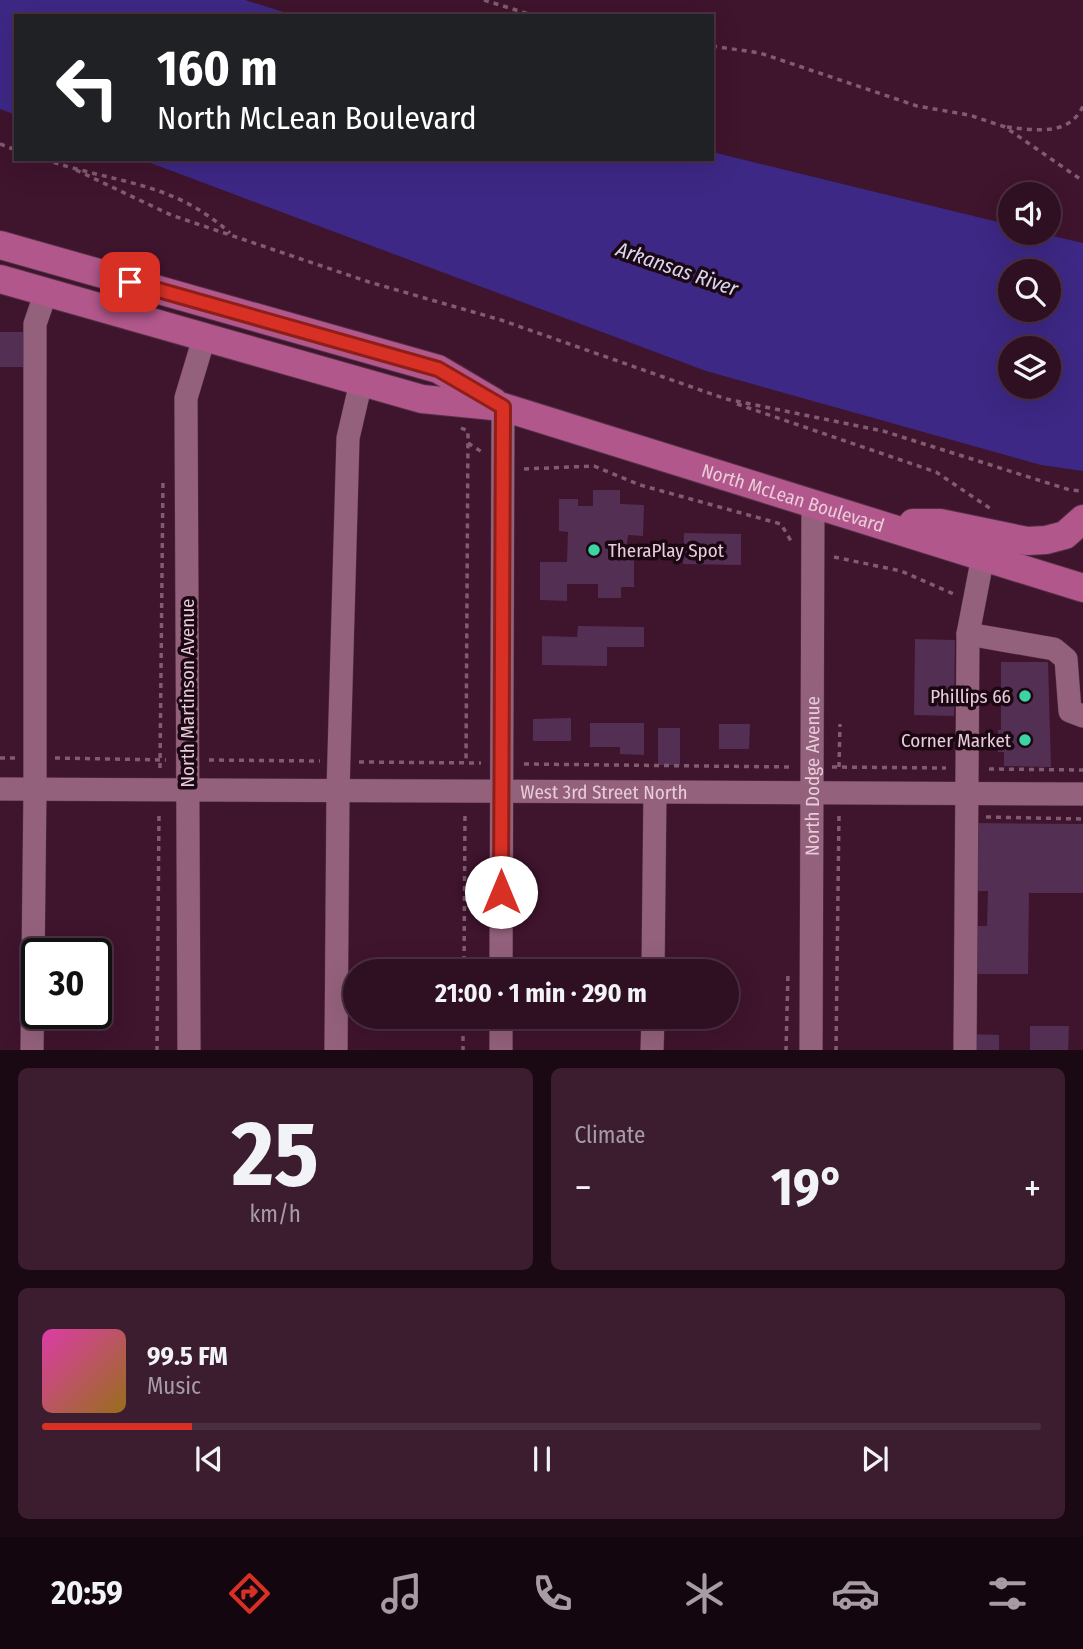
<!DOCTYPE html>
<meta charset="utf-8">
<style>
:root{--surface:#2f0f22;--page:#3b1d2f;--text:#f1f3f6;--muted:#a79ca5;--line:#4a2f40;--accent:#d93025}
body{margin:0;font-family:"Fira Sans Condensed",sans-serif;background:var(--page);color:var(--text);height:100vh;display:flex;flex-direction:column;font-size:26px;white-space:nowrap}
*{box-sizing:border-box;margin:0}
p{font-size:23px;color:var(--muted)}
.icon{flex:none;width:38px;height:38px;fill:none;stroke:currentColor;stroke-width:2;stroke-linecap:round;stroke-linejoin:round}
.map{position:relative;height:1050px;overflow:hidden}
.panel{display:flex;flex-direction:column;gap:18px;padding:18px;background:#1a0813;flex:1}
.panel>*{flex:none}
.guide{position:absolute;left:14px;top:14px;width:700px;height:147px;border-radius:0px;box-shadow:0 7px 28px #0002,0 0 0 2px var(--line);background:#202124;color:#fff;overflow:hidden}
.fabs{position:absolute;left:998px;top:182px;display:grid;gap:14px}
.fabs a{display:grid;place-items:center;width:63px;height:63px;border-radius:50%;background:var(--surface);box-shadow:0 7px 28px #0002,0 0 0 2px var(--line);font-size:35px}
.speed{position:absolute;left:21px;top:938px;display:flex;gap:14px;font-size:35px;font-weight:700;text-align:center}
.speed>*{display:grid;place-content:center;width:91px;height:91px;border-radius:50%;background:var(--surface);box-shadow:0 7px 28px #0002,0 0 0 2px var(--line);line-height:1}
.speed .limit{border:4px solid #111;border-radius:10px;background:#fff;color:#111}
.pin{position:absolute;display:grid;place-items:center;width:60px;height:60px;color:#fff;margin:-30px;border-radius:14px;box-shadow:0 4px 10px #0006}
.me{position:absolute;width:77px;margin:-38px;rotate:0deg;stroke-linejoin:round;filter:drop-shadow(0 0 5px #0008)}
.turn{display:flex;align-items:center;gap:24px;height:147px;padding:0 28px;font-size:32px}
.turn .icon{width:91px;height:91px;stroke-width:2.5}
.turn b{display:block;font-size:49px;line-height:60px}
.big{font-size:52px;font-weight:700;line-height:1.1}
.panel .tile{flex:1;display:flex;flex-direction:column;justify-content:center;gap:10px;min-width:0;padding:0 24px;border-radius:10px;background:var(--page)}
.panel .dial{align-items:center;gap:0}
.dial b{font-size:91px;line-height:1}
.song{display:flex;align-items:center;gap:21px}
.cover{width:84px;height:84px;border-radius:10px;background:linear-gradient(135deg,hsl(320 70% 55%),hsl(40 70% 35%))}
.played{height:7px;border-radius:4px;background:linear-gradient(90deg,var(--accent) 15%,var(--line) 15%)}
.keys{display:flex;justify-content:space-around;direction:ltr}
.heat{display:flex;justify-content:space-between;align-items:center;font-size:38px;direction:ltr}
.panel .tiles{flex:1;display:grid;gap:18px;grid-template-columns:1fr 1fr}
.tile:last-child{grid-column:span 2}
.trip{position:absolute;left:343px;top:959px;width:396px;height:70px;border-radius:35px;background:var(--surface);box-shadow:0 7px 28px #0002,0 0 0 2px var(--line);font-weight:700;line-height:70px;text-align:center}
.tab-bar{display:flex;height:112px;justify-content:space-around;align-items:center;background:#13060e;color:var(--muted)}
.tab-bar .icon{width:49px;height:49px}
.tab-bar .on{color:var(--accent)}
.tab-bar b{font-size:32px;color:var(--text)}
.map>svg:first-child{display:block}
.water{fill:#3d2885;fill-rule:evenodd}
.building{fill:#532f53}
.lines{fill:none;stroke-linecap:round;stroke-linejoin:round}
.minor-casing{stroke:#533145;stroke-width:24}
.major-casing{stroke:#533145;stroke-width:30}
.path{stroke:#815b70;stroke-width:3.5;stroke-dasharray:5 5;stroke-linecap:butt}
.minor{stroke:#94617c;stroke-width:23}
.major{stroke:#b1578b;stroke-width:28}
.route-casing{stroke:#8d1f18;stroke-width:18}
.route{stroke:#d93025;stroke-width:12}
.poi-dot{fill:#3cd4a3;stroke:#1b0812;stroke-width:2.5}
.labels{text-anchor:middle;stroke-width:7;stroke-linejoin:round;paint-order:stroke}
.street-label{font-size:19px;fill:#e9ccda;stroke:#1b0812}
.poi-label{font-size:19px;fill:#e9ccda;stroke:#1b0812;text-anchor:end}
.water-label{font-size:21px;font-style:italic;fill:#d7d6f0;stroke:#1b0812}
</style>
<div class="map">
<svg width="1083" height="1051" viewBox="0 0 1083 1051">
<rect width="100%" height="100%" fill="#3f142d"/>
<!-- water -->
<g class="water">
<path d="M0 0H245L296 16H16V115L0 109Z"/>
<path d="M712 152 1010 225V233H1040L1083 243V471L1041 465 706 371 140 159H712ZM1010 271H1048V310H1010ZM1010 348H1048V387H1010Z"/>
</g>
<!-- building -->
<g class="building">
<path d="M0 332H25L24 367H0Z"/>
<path d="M593 490H620V504L644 505 643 536 628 535 627 544H621V556L634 557V587H621V598H598V584H567V601L540 600V562H567L568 532 559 531V499H578V506H593Z"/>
<path d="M684 533 741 534V565L683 564Z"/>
<path d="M578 626 644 627V647H607V666L542 665V636L577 637Z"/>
<path d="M915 639 955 640 954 716 914 715Z"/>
<path d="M1001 662H1048L1051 767 1004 766V752H998V730H1001Z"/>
<path d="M571 718V741H533V719Z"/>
<path d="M590 723H644V755L620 754V747H590Z"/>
<path d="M719 724H750L749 749H719Z"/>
<rect x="658" y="728" width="22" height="37"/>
<path d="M974 823 1083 824V893H1029L1028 974H972L973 926H987L988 891H973Z"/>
<path d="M1030 1026H1069L1068 1051H1030Z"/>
<path d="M970 1034 999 1035V1051H969Z"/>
</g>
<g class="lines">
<defs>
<g id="minor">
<path d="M968 634 1054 649 1066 659 1070 711 1083 716"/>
<path id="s1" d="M0 789 1083 794"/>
<path d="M501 971 503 407"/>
<path d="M653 971 655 792"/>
<path d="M32 1051 35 790V324L46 292"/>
<path d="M189 1051 186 398 204 338"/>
<path d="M336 1051 338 791 348 438 361 382"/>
<path d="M501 1051V1017"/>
<path d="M652 1051 653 1017"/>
<path id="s2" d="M811 1051 813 502"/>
<path d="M965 1051 968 634 983 556"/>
</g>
<g id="major">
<path d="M0 245 438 369 494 402"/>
<path id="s3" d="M0 279 422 399 503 407 1083 588"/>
<path d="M913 523H940L1027 541 1046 540 1065 535 1083 519"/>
</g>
</defs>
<!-- minor casing -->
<use href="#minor" class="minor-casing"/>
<!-- major casing -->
<use href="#major" class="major-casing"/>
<!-- path -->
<g class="path">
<path d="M484 0 535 16"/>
<path d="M712 46 760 53 917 106 969 115 1005 127 1083 181"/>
<path d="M1007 127C1034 130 1069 137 1083 106"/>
<path d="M0 144 16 150"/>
<path d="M44 159C115 184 171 180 230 233"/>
<path d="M76 170 171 215 369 282 501 320 726 399 883 431 1070 490 1083 491"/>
<path d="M737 404 936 472 991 509"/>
<path d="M461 428 468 431 466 763"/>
<path d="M468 443 482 452"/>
<path d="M524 469 594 466 640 485 781 524 791 541"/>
<path d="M834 557 901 571 956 595"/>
<path d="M0 758H15"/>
<path d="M55 758 166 760"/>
<path d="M209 760 320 761"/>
<path d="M359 762 481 763"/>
<path d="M524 764 792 767"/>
<path d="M832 767 946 768"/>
<path d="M839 767 840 724"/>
<path d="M160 768 163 479"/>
<path d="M989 769 1083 770"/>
<path d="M986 817 1083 819"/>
<path d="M464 971 465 812"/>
<path d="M157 1051 159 811"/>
<path d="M463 1051V1017"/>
<path d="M786 1051 788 972"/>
<path d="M836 1051 839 813"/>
</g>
<!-- minor -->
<use href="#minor" class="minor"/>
<!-- major -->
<use href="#major" class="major"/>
</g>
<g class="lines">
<defs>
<path id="route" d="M130 282 438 369 503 407 501 892"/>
</defs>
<!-- route casing -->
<use href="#route" class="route-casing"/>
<!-- route -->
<use href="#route" class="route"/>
</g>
<!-- markers -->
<g class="poi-dot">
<circle cx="594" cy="550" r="7"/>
<circle cx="1025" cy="696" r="7"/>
<circle cx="1025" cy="740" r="7"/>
</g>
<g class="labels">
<!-- street labels -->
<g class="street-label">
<text dy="7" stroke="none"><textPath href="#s3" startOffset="824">North McLean Boulevard</textPath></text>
<text transform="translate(187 693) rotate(-90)" y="7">North Martinson Avenue</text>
<text dy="7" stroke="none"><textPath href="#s2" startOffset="275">North Dodge Avenue</textPath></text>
<text dy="7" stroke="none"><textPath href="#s1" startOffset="604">West 3rd Street North</textPath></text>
</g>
<!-- poi labels -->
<g class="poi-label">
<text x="608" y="557" text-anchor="start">TheraPlay Spot</text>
<text x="1011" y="703">Phillips 66</text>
<text x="1011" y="747">Corner Market</text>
</g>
<!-- water labels -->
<g class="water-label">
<text transform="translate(677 269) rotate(19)" y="7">Arkansas River</text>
</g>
</g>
</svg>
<div class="fabs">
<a><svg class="icon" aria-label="sound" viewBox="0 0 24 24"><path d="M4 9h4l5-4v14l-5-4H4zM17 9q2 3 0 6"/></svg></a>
<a><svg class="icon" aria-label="search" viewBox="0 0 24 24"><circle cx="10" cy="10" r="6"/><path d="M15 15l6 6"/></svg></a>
<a><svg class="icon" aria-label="layers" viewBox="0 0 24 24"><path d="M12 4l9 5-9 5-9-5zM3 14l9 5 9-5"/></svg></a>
</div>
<div class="speed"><div class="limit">30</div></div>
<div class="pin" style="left:130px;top:282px;background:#d93025"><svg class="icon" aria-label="arrive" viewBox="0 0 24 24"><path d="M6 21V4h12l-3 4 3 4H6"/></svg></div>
<svg class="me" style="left:501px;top:892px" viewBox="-20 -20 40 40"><circle r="19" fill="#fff"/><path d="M0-13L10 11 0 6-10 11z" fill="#d93025"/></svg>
<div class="trip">21:00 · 1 min · 290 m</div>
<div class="guide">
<div class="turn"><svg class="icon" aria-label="left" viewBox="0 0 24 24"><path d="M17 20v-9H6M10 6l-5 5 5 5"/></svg><div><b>160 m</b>North McLean Boulevard</div></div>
</div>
</div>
<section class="panel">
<div class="tiles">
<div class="tile dial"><b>25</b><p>km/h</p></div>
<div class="tile"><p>Climate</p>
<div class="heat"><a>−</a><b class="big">19°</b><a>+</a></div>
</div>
<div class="tile">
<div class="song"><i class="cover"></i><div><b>99.5 FM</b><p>Music</p></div></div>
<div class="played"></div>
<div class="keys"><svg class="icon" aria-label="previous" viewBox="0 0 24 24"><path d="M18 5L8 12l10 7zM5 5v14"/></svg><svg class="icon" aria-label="pause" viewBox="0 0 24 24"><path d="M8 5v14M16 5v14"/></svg><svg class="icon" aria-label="next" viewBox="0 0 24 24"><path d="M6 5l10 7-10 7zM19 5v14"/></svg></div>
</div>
</div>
</section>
<nav class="tab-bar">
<b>20:59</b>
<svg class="icon on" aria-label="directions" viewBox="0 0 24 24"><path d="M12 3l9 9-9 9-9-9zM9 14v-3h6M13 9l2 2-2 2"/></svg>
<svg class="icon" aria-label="music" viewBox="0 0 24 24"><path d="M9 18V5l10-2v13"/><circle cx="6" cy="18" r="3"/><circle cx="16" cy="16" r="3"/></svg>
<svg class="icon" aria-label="phone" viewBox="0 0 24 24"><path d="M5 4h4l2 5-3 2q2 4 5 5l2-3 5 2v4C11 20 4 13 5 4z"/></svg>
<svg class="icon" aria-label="climate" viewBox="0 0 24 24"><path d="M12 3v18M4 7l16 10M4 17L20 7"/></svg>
<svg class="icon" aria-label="car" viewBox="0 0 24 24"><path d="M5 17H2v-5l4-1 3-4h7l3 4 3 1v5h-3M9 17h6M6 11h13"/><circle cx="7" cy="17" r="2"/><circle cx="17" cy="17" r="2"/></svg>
<svg class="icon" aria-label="filters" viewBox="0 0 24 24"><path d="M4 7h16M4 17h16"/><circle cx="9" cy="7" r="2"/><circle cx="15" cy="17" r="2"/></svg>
</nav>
